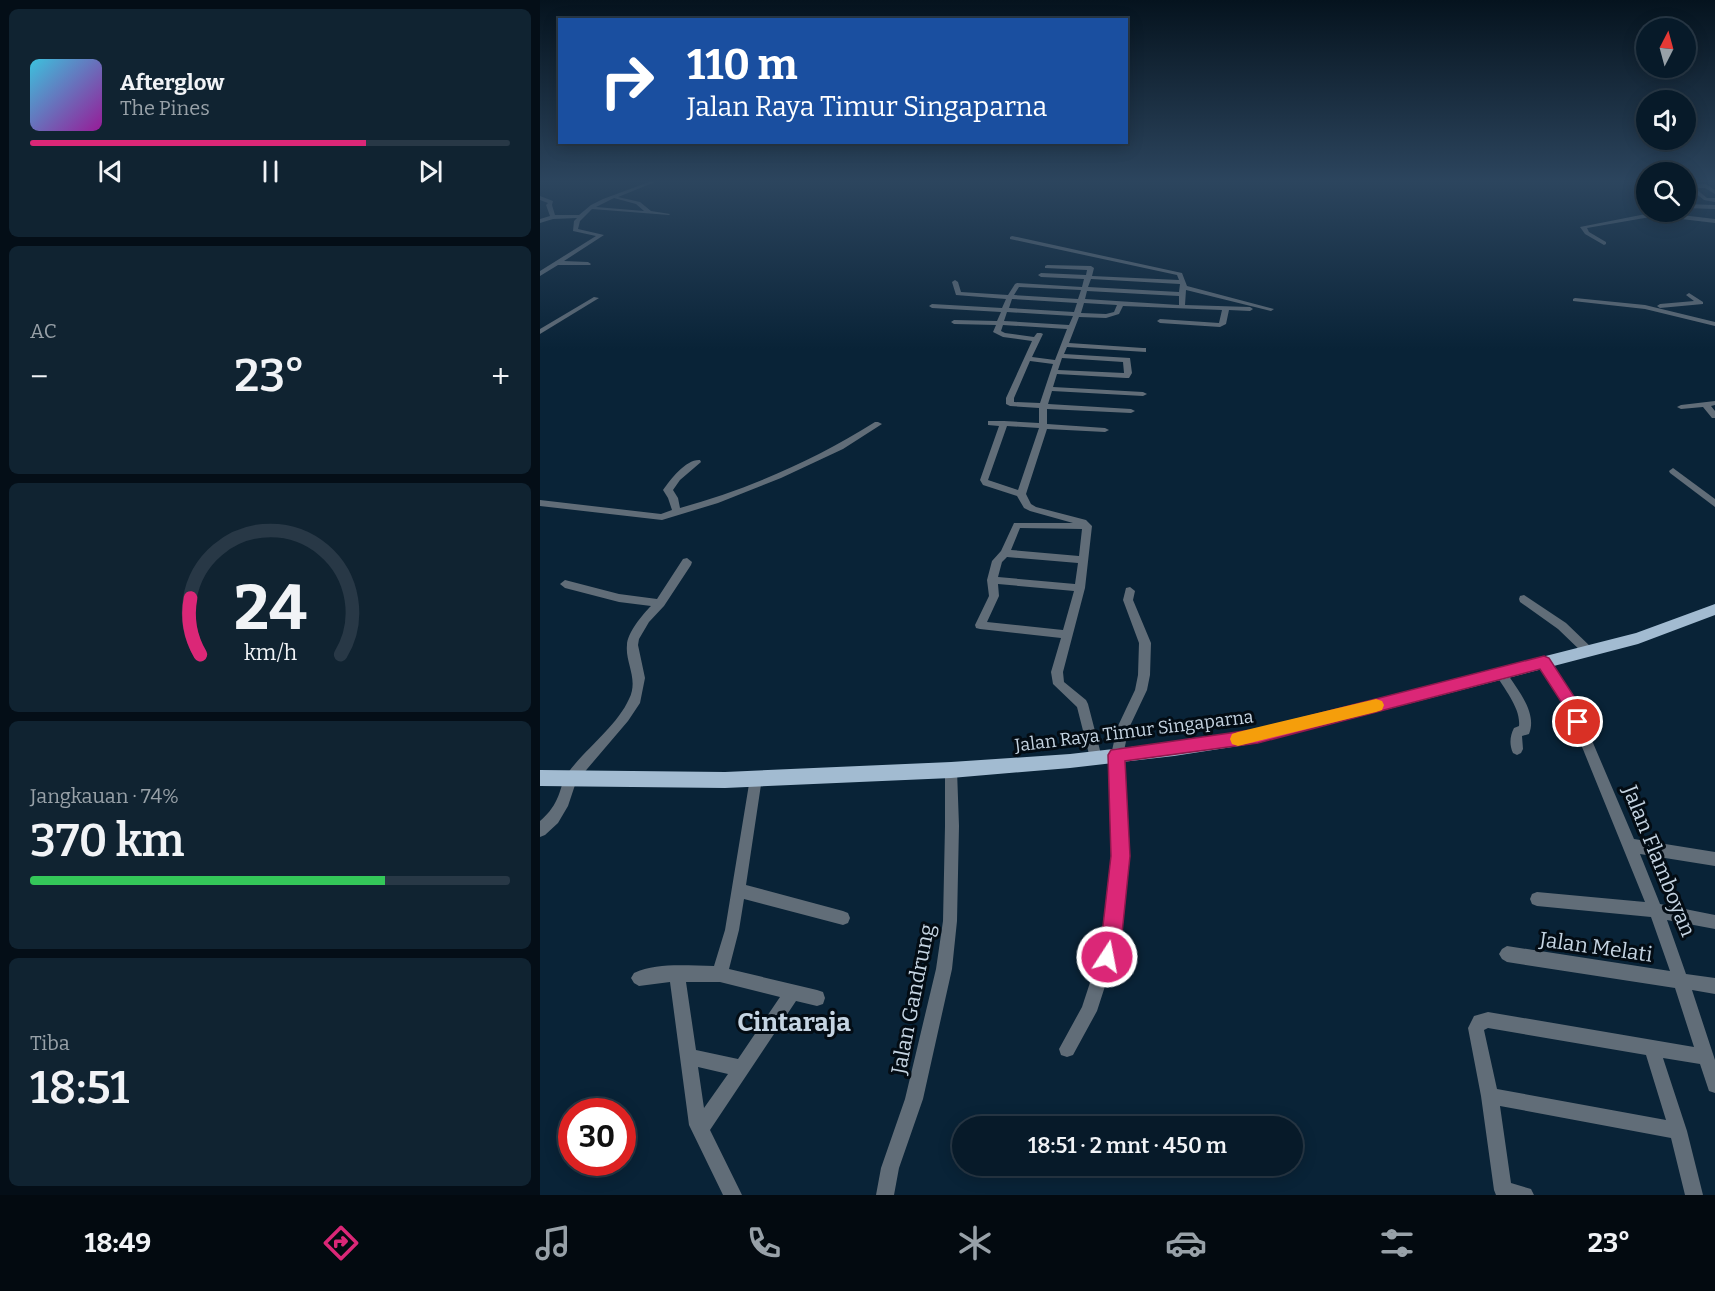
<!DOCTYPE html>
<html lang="id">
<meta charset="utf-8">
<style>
:root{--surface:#071a29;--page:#102331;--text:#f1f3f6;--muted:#98a1a8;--line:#283846;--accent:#db2777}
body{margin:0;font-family:Bitter,serif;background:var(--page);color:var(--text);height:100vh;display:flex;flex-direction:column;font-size:22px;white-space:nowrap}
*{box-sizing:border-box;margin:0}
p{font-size:20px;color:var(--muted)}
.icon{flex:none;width:33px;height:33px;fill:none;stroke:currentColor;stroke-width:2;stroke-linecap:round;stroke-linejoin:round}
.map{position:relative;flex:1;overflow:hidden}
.panel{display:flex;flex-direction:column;gap:9px;padding:9px;background:#040e17;width:540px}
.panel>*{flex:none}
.guide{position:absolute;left:18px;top:18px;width:570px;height:126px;border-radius:0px;box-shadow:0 3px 15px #0003,0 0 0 2px var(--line);background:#1a4fa0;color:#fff;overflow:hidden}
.needle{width:39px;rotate:6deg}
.controls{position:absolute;left:1096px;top:18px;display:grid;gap:12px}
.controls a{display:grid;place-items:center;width:60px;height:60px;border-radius:50%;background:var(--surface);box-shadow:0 3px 15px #0003,0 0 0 2px var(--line);font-size:30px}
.speed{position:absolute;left:18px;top:1098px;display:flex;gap:12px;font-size:30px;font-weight:700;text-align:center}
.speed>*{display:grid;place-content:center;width:78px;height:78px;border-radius:50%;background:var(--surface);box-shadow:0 3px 15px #0003,0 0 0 2px var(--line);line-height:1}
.speed .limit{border:9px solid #d22;background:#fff;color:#111}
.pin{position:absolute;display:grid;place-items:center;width:51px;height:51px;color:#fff;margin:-26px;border:3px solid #fff;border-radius:50%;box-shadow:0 2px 6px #0007}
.me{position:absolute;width:66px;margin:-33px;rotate:11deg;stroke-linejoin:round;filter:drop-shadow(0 0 4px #0008)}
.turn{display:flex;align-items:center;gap:21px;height:126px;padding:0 30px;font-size:27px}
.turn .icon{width:78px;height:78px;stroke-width:2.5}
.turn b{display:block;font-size:42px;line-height:51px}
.big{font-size:45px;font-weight:600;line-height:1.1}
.panel .tile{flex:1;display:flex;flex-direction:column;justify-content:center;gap:9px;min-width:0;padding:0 21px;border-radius:9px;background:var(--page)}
.panel .dial{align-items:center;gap:0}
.dial svg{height:156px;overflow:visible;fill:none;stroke:var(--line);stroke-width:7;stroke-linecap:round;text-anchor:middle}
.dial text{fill:var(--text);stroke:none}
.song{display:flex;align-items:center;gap:18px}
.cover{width:72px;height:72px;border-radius:9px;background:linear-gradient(135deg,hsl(190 70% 55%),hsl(300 70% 35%))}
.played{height:6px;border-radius:3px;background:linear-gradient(90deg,var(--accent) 70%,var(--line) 70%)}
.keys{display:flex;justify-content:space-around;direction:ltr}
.heat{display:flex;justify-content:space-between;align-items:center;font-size:33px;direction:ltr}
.charge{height:9px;border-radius:4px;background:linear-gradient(90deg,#34c759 74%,var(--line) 0)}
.trip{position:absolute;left:412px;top:1116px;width:351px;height:60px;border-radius:30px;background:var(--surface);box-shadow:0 3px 15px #0003,0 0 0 2px var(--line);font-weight:600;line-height:60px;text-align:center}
.dock{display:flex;height:96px;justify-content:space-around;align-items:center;background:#030a10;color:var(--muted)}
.dock .icon{width:42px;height:42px}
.dock .selected{color:var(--accent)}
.dock b{font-size:27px;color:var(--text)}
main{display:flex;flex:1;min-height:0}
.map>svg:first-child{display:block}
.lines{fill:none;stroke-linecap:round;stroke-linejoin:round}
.minor{fill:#616d78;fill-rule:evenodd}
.major{fill:#a2bbd1;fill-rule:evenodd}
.route{fill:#db2777;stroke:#8e194d;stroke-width:1.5}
.slow{fill:#f59e0b}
.labels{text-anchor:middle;stroke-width:6;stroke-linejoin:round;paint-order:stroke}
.street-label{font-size:18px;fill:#c5d4e2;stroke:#030c14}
.near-street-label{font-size:21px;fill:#c5d4e2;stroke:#030c14}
.near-quarter-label{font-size:26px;font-weight:bold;fill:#c5d4e2;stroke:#030c14}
</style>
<main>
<section class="panel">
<div class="tile">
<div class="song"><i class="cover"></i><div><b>Afterglow</b><p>The Pines</p></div></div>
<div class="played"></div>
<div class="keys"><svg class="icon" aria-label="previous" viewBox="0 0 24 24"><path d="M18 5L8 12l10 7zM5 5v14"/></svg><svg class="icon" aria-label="pause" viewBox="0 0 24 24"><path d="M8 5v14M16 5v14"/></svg><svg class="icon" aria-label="next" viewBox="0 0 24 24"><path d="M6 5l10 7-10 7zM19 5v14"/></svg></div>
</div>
<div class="tile"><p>AC</p>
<div class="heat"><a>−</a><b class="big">23°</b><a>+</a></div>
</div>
<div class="tile dial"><svg viewBox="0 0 100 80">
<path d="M14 69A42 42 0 1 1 86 69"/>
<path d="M14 69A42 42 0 0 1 9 40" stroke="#db2777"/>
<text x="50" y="56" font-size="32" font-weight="700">24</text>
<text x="50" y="72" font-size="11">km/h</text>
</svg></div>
<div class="tile"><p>Jangkauan · 74%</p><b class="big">370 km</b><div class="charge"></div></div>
<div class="tile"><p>Tiba</p><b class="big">18:51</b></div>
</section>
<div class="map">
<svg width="1175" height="1195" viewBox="0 0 1175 1195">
<rect width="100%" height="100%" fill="#092337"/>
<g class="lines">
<!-- minor -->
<g class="minor">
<path d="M109 182H115L78 197 100 202 111 211 130 214 129 215 52 209 40 221 38 229 64 235 24 261 48 262 51 264 50 265H18L0 276V271L56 236 33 231 34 221 37 218 13 219 0 223V219L10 216 6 205 8 203 0 200V196L13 201 12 205 15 215H39L51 205 63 199ZM74 198 96 204 104 211 56 207Z"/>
<path d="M1150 184H1166L1175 190V194L1165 188H1155L1167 198H1175V202L1164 200 1148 187Z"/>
<path d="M1146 204 1175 205V209L1146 208Z"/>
<path d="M1116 212 1175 219V223L1116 216 1047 228 1049 232 1066 242V244L1064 245 1045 234 1040 227Z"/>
<path d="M472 236 642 273 647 286 734 309 731 311 646 290 645 305 710 307 713 309 710 311 689 310 686 324 680 327 620 323 617 321 620 319 679 323 682 310 583 306 579 314 566 318 539 317 529 343 603 348H606V352L527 347 524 354 590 358 592 373 589 378H586L517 374 513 387 603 392 607 394 603 396 512 391 508 404 591 409 595 411 591 413 507 409V424L565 428 569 430 565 432 507 429 486 494 491 504 496 507 546 520 552 526 545 588 523 672 524 682 546 700 548 704 562 758 560 762 556 764 552 762 550 758 537 707 513 684 511 672 521 638 440 629 436 628 435 625 449 596 447 580 452 561 461 551 474 523H533L490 511 484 508 477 496 443 485 440 480 459 426 448 425V421H464L499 423V408L470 406 466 404V398L492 341 463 337 453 332 456 325 414 324 411 322 414 320 457 321 461 312 392 308 389 306 392 304 462 308 466 299 416 295 412 282 415 280 418 282 421 292 468 295 475 284 477 283 542 287 544 279 501 277 498 275 501 273 546 275 547 270 505 268V266L507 265 551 266 554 268 552 276 639 280 637 275 470 239V237ZM551 279 640 284 639 292 548 287ZM479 287 541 290 538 299 474 295ZM547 291 639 296V305L545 299ZM472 299 537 303 534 312 469 308ZM544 303 577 305 574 312 566 314 541 313ZM467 312 533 316 529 325 464 321ZM463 325 527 329 515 360 492 357 503 334 501 333H497L494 337 465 333 461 331ZM522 358 583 362 584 373 518 370ZM490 361 513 364 500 403 474 402V398ZM467 426 499 428 478 490 448 480ZM480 528 542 529 539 556 471 550ZM467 557 538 563 535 584 458 577 462 562ZM458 584 534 591 523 630 447 622 459 596Z"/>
<path d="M1149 293 1163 302V304L1120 308 1117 306 1120 304 1154 301 1146 295Z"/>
<path d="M54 297 59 298 0 334V329Z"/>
<path d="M1035 298 1105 305 1175 322V326L1105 309 1033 301V299Z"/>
<path d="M1175 401V405L1171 406 1175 411V418H1172L1163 407 1141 409 1137 407 1141 405Z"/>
<path d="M335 422H338L342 424 303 449 241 478 178 503 122 520 0 506V500L121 514 132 510 128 498 123 490C131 479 146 459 160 460L161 462 140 480 133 490 138 498 140 508C208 489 275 460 335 422Z"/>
<path d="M1133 468 1175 499V507L1130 473 1129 471Z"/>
<path d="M147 558 152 562 151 565 124 606 109 622 99 639 98 645 105 678 100 703 88 721 36 782 28 806 18 823 5 835 0 837V821C7 815 13 808 17 799 21 791 22 781 27 774 45 749 77 726 89 699 99 679 85 663 87 645 87 633 103 614 111 606L79 602 25 588 20 584 25 580 79 594 117 599 143 559Z"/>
<path d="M590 587 595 591 593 600 611 643 610 675 607 690 589 728 583 755 587 856 579 943 557 1011 533 1055 527 1057 521 1055 519 1049 542 1007 563 943 573 856 571 755 577 728 595 690 598 675 599 643 583 600 586 588Z"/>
<path d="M984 595 1026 623 1052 648 1054 651 1052 654 1048 656 1044 654 1018 629 980 602 979 599 980 596Z"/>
<path d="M1004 657 1008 659 1036 703 1094 839 1175 852V866L1100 854 1120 904 1175 915V929L1127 920 1146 974 1175 978V994L1152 990 1175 1060V1093L1169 1091 1160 1064 1123 1058 1147 1131 1163 1195H1145L1131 1138 960 1106 971 1183 991 1189 994 1195H956L954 1190 941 1096 928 1028 934 1016 948 1012 1154 1047 1135 988 967 962 962 959 959 954 962 949 967 946 1130 971 1111 917 997 906 992 904 990 899 992 894 997 892 1105 902 1025 705 998 662 1000 659ZM948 1028 1106 1055 1126 1120 957 1089 944 1030Z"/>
<path d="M961 668 965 670C976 688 998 712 989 734L982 736 983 749 981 753 977 755 973 753C969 744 970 736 974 728L979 726C981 708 964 689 955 673L957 670Z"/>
<path d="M411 764 416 766 417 770 419 826 417 921 412 969 383 1099 359 1168 354 1195H336L341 1168 365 1099 396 969 403 921 405 826V770L406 766Z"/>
<path d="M216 772 221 774 222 778 206 885 303 911 308 913 310 918 308 923 303 925 204 899 199 930 189 969 277 990 283 992 285 998 283 1004 277 1006 256 1001 170 1130 202 1195H183L149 1125 130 982 99 986 94 983 91 978 94 973C118 962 148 966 174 966L185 930 210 778 211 774ZM146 982H180L240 997 198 1059 156 1050ZM158 1067 188 1074 164 1108Z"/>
</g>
<!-- major -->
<path class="major" d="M1175 604V615L1098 644 718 743 634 756 530 768 411 778 185 788 0 786V770L185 772 411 762 530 754 634 742 718 729 1096 633Z"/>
</g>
<!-- sky -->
<linearGradient id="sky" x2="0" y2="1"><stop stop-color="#05131e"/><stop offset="0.52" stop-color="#2c455e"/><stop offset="1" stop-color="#2c455e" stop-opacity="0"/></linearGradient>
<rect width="1175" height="349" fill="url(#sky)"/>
<!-- route -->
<path class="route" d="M1004 656 1009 658 1035 698 1046 722 1044 727 1038 729 1033 727 1024 706 1000 669 718 743 585 761 590 856 581 943 574 964 567 967 560 964 557 957 561 943 571 856 568 755 571 750 718 729Z"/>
<!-- slow -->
<path class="slow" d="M836 699 842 701 844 705 842 710 836 712 698 746 692 744 690 739 692 734 698 732Z"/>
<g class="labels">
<!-- street labels -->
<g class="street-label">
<text transform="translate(594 731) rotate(-7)" y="6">Jalan Raya Timur Singaparna</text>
</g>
<!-- near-street labels -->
<g class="near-street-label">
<text transform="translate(1119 861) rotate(68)" y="7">Jalan Flamboyan</text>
<text transform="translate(1056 947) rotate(8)" y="7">Jalan Melati</text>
<text transform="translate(373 999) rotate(-79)" y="7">Jalan Gandrung</text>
</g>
<!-- near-quarter labels -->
<g class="near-quarter-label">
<text x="254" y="1031">Cintaraja</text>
</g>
</g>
</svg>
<div class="controls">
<a><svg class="needle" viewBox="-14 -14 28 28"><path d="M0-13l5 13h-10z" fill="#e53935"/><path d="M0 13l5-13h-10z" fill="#98a1a8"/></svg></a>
<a><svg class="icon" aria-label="sound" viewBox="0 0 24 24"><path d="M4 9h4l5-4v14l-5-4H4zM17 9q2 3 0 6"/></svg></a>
<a><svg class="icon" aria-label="search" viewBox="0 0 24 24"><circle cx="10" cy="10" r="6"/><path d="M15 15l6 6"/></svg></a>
</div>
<div class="speed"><div class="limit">30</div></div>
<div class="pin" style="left:1038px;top:722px;background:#d93025"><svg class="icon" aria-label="arrive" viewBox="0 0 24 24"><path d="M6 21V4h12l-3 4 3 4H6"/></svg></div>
<svg class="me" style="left:567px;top:957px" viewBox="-20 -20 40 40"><circle r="17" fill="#db2777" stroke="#fff" stroke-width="3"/><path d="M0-11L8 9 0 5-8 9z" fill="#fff"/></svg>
<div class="trip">18:51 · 2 mnt · 450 m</div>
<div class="guide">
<div class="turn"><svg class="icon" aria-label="right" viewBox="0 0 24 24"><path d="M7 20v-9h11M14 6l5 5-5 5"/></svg><div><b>110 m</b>Jalan Raya Timur Singaparna</div></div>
</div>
</div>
</main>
<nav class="dock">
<b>18:49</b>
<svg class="icon selected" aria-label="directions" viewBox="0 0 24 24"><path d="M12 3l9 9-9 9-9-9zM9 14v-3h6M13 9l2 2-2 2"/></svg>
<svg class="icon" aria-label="music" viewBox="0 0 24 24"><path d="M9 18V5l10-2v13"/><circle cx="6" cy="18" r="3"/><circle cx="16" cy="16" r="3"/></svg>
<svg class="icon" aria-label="phone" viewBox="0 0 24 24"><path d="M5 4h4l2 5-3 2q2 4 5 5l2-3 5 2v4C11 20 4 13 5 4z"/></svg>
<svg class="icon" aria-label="climate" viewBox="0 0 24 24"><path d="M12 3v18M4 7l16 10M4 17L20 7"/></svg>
<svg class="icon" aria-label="car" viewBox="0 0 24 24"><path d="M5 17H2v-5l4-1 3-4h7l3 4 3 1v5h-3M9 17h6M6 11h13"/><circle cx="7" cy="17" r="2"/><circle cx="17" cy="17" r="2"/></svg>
<svg class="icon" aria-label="filters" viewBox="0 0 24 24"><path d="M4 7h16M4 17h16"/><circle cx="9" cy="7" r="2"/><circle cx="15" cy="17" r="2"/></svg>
<b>23°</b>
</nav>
